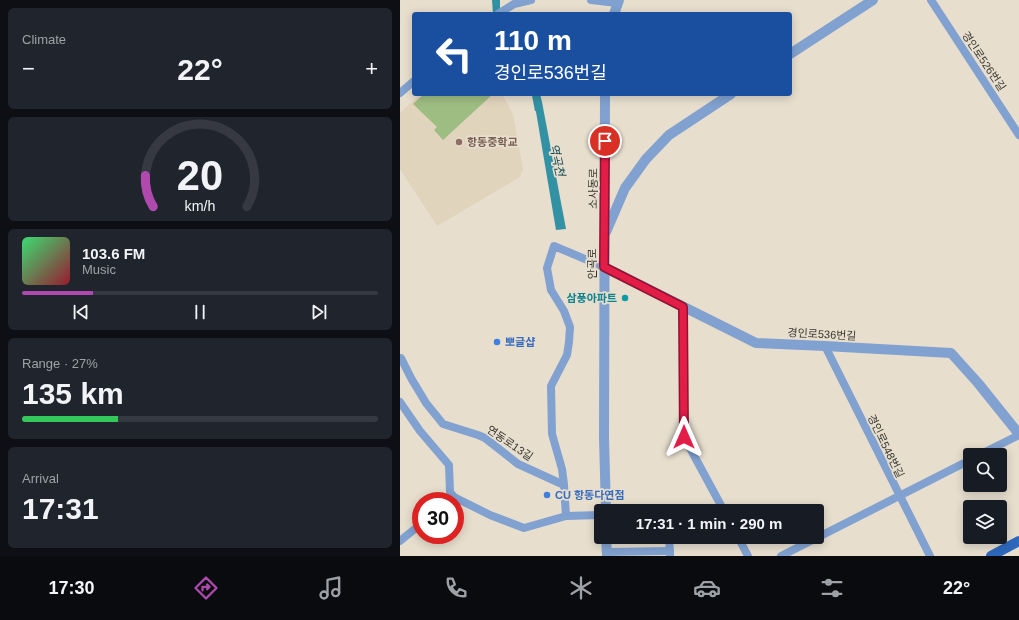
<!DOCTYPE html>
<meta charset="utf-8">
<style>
:root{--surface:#171b24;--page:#20242c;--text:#f1f3f6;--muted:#9ea1a6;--line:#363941;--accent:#af49ae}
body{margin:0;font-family:Arial,"Noto Sans KR",sans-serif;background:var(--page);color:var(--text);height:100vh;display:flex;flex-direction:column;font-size:15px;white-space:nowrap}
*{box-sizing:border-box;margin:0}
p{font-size:13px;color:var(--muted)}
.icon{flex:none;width:22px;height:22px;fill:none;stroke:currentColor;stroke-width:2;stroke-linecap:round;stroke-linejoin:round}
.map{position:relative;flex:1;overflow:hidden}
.drawer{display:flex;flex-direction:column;gap:8px;padding:8px;background:#0d0f14;width:400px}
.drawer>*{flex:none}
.banner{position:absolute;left:12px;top:12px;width:380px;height:84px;border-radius:4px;box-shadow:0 2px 10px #0003;background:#1a4fa0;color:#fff;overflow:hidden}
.buttons{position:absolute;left:563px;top:448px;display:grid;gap:8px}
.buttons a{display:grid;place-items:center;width:44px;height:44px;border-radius:4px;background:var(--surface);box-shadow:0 2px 10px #0003;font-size:20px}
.speed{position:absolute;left:12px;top:492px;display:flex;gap:8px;font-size:20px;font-weight:700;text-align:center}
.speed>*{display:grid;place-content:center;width:52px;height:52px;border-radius:50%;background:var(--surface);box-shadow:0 2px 10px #0003;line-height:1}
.speed .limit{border:6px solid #d22;background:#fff;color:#111}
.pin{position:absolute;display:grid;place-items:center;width:34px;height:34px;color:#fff;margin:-17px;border:2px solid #fff;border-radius:50%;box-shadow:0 1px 4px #0007}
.me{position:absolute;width:44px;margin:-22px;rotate:0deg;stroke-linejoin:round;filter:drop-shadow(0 0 3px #0008)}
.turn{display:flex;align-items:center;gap:14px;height:84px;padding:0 16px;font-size:18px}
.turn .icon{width:52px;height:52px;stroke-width:2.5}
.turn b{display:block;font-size:28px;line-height:34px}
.big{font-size:30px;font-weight:800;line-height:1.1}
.drawer .widget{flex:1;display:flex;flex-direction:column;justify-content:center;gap:6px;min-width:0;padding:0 14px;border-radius:6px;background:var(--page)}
.drawer .dial{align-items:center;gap:0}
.dial svg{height:104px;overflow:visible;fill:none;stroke:var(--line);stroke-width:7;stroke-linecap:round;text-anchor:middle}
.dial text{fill:var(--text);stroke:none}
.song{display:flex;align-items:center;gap:12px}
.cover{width:48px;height:48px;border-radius:6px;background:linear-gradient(135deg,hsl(140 70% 55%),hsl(350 70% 35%))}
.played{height:4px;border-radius:2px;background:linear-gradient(90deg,var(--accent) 20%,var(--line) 20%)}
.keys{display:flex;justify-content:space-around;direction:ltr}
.heat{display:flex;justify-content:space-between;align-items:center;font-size:22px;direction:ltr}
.charge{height:6px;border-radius:3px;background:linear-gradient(90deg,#34c759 27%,var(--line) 0)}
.trip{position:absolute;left:194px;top:504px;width:230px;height:40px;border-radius:4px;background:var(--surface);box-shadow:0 2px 10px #0003;font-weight:800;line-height:40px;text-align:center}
.tab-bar{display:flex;height:64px;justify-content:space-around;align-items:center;background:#090b0e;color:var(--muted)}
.tab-bar .icon{width:28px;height:28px}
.tab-bar .selected{color:var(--accent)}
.tab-bar b{font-size:18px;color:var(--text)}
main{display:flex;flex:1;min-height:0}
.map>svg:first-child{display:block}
.built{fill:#e1d4bd}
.green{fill:#9ebd82}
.water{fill:#3391a4}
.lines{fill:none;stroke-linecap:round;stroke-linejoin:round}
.stream{stroke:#3391a4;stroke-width:2.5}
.minor{stroke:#81a1d0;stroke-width:8}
.tertiary{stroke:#81a1d0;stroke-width:10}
.primary{stroke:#2d68bc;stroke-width:10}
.route-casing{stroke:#92132f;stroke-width:10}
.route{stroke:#e11d48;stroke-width:7}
.education-dot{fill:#8d6e63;stroke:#e7dece;stroke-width:1.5}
.culture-dot{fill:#0f9aa8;stroke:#e7dece;stroke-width:1.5}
.shop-dot{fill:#3f7fe0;stroke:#e7dece;stroke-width:1.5}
.labels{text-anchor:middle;stroke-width:3.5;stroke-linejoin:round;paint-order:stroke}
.street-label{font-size:11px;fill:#3b3832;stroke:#e7dece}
.education-label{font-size:11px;font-weight:bold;fill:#785e54;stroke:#e7dece;text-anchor:start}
.culture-label{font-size:11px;font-weight:bold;fill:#0d838f;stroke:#e7dece;text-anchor:end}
.shop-label{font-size:11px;font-weight:bold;fill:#366cbe;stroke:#e7dece;text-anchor:start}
.water-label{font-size:12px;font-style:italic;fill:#104651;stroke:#e7dece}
</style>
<main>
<section class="drawer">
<div class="widget"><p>Climate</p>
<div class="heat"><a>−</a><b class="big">22°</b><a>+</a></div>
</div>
<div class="widget dial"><svg viewBox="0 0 100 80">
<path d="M14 69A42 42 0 1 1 86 69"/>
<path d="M14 69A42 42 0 0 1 8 45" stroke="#af49ae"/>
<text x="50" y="56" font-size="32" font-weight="700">20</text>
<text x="50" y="72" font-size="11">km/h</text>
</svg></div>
<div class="widget">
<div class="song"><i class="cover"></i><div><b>103.6 FM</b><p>Music</p></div></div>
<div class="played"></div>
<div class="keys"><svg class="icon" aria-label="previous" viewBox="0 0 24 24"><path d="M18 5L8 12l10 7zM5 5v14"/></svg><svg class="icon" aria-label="pause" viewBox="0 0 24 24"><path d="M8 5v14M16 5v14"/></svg><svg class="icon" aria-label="next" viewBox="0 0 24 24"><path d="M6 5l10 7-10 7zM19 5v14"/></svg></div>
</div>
<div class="widget"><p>Range · 27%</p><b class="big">135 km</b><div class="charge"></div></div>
<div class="widget"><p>Arrival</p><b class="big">17:31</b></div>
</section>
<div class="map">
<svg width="619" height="556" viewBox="0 0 619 556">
<rect width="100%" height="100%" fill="#e7dece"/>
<!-- built -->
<path class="built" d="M20 94H102L113 114 123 169 120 177 37 226 0 169V113Z"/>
<!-- green -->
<path class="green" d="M24 94H93L43 140 34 130 37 127 13 104Z"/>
<!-- water -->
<g class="water">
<path d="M92 0H100V14H93Z"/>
<path d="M133 94H140L142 102 166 229 156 230Z"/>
</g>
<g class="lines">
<!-- stream -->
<path class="stream" d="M133 94 136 110"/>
<!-- minor -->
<g class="minor">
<path d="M191 0 217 3"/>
<path d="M531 0 619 135"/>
<path d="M98 14 114 4 131 0"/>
<path d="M0 93 14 81"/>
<path d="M283 307 284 437 324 511"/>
<path d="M425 346 530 556"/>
<path d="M0 358H1L11 378 26 403 43 424 78 435 85 438 118 464 164 485 166 516"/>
<path d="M0 402 20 431 49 465 50 492 54 497 49 501"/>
<path d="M579 455 619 435"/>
<path d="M164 485 162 469 152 434 151 386 167 355 169 342 170 327 164 311 151 290 147 268 154 246 204 267"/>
<path d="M54 497 90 515 124 528 166 516 201 515"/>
<path d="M269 537 270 555"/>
<path d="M338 537 348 556"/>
<path d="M0 541 21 524"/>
<path d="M207 552 270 551"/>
<path d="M381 556 570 460"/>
</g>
<!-- tertiary -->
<g class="tertiary">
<path d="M214 14 219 0"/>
<path d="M390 54 473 0"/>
<path d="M205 94 204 438 206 511"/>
<path d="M206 232 225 188 246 159 269 135 331 94"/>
<path d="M204 267 356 343 425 346 551 353 578 383 619 434"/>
<path d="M206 537 207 556"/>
</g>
<!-- primary -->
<path class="primary" d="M591 556 619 541"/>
</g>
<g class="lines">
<defs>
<path id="route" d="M205 141 204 267 283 307 284 437"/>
</defs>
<!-- route casing -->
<use href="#route" class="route-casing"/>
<!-- route -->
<use href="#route" class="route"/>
</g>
<!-- markers -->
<circle class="education-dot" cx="59" cy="142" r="4"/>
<circle class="culture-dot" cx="225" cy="298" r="4"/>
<g class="shop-dot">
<circle cx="97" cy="342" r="4"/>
<circle cx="147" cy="495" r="4"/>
</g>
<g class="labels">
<!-- street labels -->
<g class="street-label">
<text transform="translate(584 61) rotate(56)" y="4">경인로526번길</text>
<text transform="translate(193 189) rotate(-90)" y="4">소사동로</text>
<text transform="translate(192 264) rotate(-90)" y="4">안곡로</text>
<text transform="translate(422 334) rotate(3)" y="4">경인로536번길</text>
<text transform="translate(110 443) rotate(34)" y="4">연동로13길</text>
<text transform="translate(486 446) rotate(64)" y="4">경인로548번길</text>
</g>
<!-- education labels -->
<g class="education-label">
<text x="67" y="146">항동중학교</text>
</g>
<!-- culture labels -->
<g class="culture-label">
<text x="217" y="302">삼풍아파트</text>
</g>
<!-- shop labels -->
<g class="shop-label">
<text x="105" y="346">뽀글샵</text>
<text x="155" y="499">CU 항동다연점</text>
</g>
<!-- water labels -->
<g class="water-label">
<text transform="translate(157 160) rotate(77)" y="4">역곡천</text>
</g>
</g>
</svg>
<div class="buttons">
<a><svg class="icon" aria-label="search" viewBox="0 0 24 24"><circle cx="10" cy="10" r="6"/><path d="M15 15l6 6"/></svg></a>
<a><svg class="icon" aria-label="layers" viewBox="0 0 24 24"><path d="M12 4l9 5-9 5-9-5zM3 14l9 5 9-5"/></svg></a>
</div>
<div class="speed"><div class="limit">30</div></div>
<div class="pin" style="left:205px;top:141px;background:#d93025"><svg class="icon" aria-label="arrive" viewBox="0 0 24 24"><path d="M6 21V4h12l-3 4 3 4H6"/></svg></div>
<svg class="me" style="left:284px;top:437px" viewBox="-20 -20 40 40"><path d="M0-17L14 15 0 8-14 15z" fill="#e11d48" stroke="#fff" stroke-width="4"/></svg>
<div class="trip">17:31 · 1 min · 290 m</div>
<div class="banner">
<div class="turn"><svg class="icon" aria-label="left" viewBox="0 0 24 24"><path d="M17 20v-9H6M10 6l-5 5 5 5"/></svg><div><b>110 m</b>경인로536번길</div></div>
</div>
</div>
</main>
<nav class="tab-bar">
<b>17:30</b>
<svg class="icon selected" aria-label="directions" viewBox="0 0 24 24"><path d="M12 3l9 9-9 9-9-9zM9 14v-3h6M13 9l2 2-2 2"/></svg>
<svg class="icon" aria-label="music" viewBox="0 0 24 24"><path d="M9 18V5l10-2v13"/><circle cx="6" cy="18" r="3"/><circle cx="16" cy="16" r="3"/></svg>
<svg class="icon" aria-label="phone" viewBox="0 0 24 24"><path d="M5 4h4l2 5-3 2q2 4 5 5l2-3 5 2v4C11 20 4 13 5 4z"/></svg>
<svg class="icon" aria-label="climate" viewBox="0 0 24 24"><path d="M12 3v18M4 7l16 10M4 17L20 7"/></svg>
<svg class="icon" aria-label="car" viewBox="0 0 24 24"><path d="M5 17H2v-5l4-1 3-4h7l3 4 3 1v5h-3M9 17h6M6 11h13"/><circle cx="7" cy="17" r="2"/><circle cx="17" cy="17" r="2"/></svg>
<svg class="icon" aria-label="filters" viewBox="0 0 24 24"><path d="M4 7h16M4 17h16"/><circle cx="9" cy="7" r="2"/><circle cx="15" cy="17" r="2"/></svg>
<b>22°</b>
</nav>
